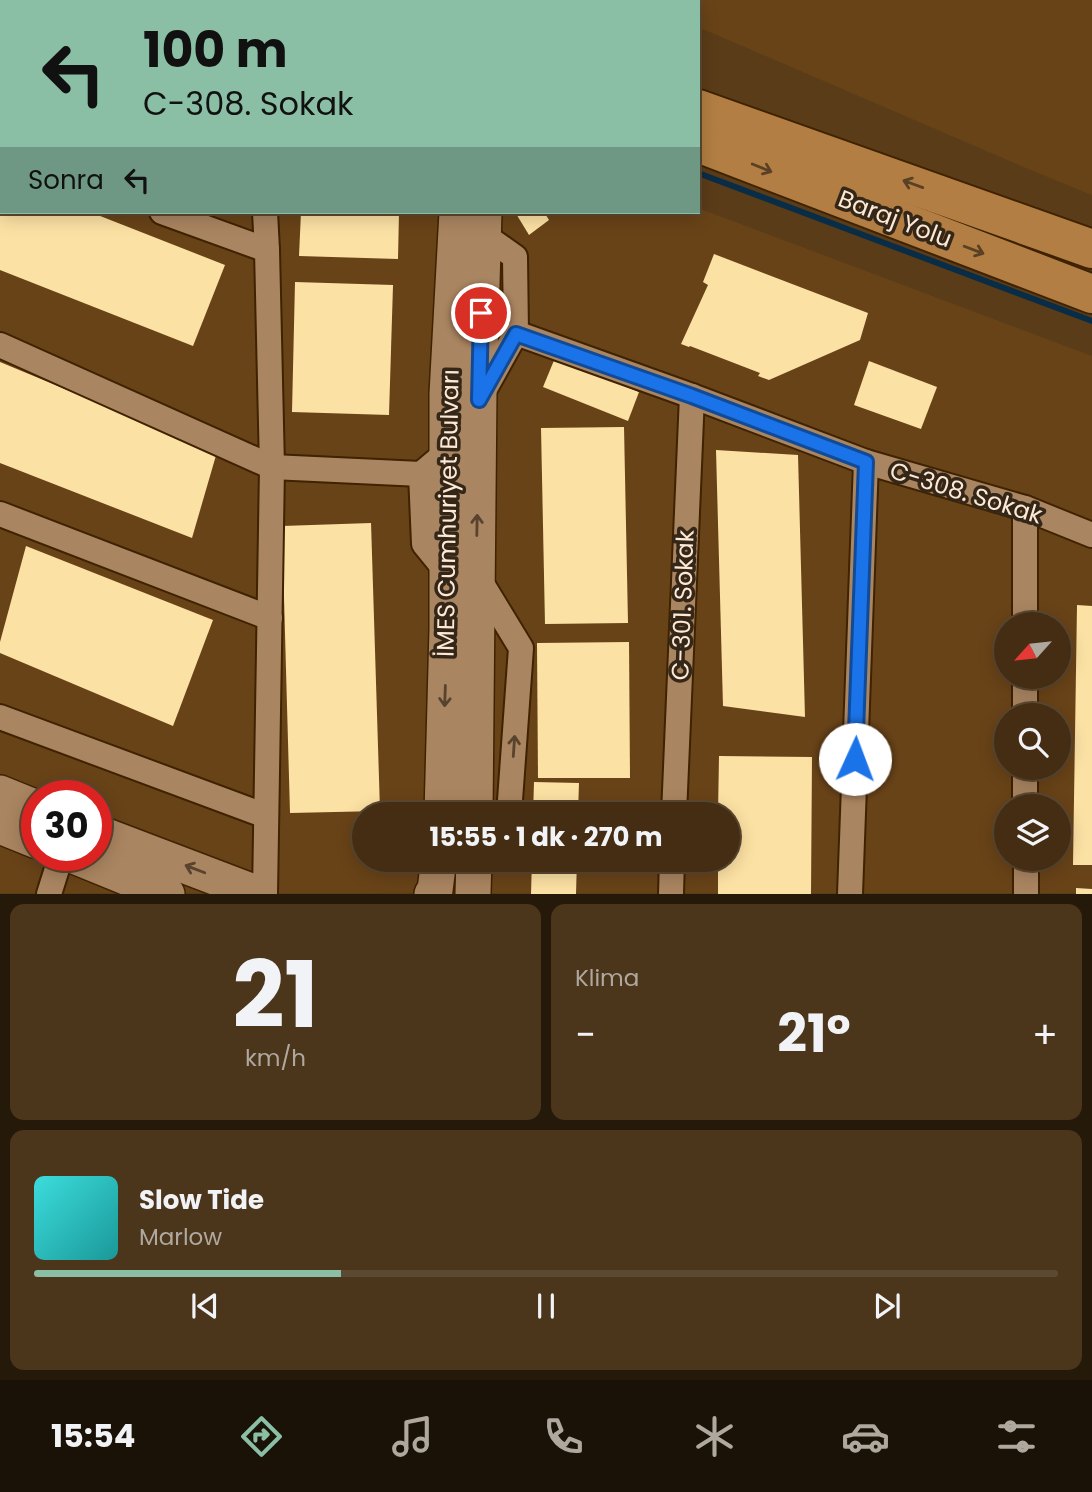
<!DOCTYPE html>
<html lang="tr">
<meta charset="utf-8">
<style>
:root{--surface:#442d12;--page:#4b351b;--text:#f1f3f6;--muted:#afa89f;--line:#5c4932;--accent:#8abfa5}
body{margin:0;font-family:Poppins,sans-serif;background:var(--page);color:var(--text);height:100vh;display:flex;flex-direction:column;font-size:26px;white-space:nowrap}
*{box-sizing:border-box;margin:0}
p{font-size:23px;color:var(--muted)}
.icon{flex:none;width:38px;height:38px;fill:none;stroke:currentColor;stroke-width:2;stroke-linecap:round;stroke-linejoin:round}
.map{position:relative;height:894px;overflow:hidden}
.drawer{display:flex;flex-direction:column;gap:10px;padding:10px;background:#25190a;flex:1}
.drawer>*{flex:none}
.guide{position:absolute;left:0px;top:0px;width:700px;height:214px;box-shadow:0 4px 18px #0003,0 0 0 2px var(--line);background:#8abfa5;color:#111;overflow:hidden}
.needle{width:46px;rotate:243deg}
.controls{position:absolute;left:994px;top:612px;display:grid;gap:14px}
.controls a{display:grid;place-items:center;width:77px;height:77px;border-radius:50%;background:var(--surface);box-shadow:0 4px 18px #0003,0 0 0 2px var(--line);font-size:35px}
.speed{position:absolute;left:21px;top:780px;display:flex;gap:14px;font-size:35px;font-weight:700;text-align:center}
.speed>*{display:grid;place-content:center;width:91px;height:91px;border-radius:50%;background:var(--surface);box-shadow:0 4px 18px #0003,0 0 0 2px var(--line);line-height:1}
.speed .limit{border:10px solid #d22;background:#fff;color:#111}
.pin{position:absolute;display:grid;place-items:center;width:60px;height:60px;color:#fff;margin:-30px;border:4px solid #fff;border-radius:50%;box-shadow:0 2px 7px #0007}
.me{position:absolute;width:77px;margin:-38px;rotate:2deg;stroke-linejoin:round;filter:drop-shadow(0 0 5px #0008)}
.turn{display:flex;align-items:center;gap:24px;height:147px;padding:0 28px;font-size:32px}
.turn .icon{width:91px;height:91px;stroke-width:2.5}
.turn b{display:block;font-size:49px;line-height:60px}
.then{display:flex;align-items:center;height:66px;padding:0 28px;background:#0003;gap:14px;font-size:26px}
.big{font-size:52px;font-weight:700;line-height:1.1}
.drawer .card{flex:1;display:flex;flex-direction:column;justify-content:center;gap:10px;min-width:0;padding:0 24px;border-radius:14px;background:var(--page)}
.drawer .dial{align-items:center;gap:0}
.dial b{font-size:91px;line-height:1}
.song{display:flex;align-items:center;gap:21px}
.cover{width:84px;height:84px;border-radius:10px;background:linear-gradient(135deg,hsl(180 70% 55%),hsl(180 70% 35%))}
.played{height:7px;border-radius:4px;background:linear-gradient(90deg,var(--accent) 30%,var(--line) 30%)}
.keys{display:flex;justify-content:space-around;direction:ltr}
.heat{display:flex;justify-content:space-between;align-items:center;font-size:38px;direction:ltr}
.drawer .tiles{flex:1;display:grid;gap:10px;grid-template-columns:1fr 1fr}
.card:last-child{grid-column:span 2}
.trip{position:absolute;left:352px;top:802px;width:388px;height:70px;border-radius:35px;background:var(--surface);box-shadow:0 4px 18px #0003,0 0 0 2px var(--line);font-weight:700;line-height:70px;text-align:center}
.menu{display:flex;height:112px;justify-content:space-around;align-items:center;background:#1b1207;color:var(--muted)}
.menu .icon{width:49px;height:49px}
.menu .current{color:var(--accent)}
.menu b{font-size:32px;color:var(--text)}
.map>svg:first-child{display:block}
.built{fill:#694318;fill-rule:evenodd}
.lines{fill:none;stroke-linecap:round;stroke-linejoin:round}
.stream{stroke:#0a2d47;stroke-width:6}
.building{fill:#fce1a4}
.street-casing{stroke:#3f2200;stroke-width:28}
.secondary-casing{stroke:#3f2200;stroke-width:38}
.primary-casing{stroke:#3f2200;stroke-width:42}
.street{stroke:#aa8561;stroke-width:24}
.secondary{stroke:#aa8561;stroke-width:35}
.primary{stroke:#b27e43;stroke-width:38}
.oneway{stroke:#5a4125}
.oneway2{stroke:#58432e}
.route-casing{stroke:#114b97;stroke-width:18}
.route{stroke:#1a73e8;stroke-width:12}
.labels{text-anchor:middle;stroke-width:7;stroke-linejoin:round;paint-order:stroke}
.street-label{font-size:24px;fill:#fde9d6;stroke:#352718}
</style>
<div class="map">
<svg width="1092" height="894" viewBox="0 0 1092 894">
<rect width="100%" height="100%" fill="#5b3c18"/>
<!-- built -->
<g class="built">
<path d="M0 0 151 2H2V212H698V208L1092 356V893H0ZM1006 625H1059V677H1006ZM1006 716H1059V768H1006ZM37 796H96V856H37ZM1006 807H1059V859H1006ZM364 814H728V859H364Z"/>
<path d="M637 0H1092V195L1033 171 698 27V2Z"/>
</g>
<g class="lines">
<!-- stream -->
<g class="stream">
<path d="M266 0 271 2"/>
<path d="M698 173 1092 321"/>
</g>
</g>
<!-- building -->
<g class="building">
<path d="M0 212H90L225 265 193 346 0 270Z"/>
<path d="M301 212H399L398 259 299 256Z"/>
<path d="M515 212H544L549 220 529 235Z"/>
<path d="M714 254 868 313 860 340 769 380 758 376 760 373 690 346 689 347 681 344 708 285 703 282Z"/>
<path d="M295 282 393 285 389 415 292 412Z"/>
<path d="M555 358 639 392 628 421 543 387Z"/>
<path d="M869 361 937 387 921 429 854 405Z"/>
<path d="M0 362 217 452 192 538 0 463Z"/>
<path d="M624 427 628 623 545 624 541 428Z"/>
<path d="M716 450 798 455 805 717 723 706Z"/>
<path d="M371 523 380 811 290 813 282 526Z"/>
<path d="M26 546 213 620 173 726 0 653V642Z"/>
<path d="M1077 605 1092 606V865H1073Z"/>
<path d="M629 642 630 778H538L537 643Z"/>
<path d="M719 756 812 757 811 894H718V859H728V814H718Z"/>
<path d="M534 782 579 783 578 814H533Z"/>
<path d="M532 859H577L576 894H531Z"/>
<path d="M1076 888 1092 889V894H1076Z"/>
</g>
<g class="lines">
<defs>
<g id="street">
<path d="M0 152 2 153"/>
<path d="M162 212 267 250 265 212"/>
<path d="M484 235 515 257 516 333"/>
<path d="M0 345 272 467 421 474"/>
<path d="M481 396 516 333 692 396 866 462 1025 508 1092 535"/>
<path d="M457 452H447L421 474 424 544 446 571 476 574 521 648 509 814"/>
<path d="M1025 508V625"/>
<path d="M0 514 270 618"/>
<path d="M1025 677V716"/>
<path d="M0 717 266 816"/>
<path d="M1025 768V807"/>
<path d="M674 814 692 396"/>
<path d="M1026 859V894"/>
<path d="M49 894 61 856"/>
<path d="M265 894 272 467 267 250"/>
<path d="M671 894 672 859"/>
<path d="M850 894 866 462"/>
</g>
<g id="secondary">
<path d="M0 793 37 808"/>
<path d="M442 814 447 629V394L457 212"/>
<path d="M475 814 479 391 484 212"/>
<path d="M0 826 37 841"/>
<path d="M96 832 259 894"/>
<path d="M74 856 167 894"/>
<path d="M432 894 435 890 439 859"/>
<path d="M473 894 474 859"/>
</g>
<g id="primary">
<path d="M361 0 363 2"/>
<path d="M541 0V2"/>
<path d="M406 2V0"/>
<path d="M698 109 1092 249"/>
<path d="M698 143 1092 294"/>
</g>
</defs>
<!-- street casing -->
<use href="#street" class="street-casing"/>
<!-- secondary casing -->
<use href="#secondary" class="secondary-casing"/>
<!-- primary casing -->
<use href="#primary" class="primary-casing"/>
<!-- street -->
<use href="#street" class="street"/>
<!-- secondary -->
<use href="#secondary" class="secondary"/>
<!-- primary -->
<use href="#primary" class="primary"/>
</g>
<!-- one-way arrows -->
<defs><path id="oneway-shaft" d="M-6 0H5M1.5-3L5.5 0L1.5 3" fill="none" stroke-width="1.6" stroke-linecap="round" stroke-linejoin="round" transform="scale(1.75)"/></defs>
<g class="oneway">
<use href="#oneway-shaft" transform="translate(762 168) rotate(22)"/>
<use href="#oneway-shaft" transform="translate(913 184) rotate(-160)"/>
<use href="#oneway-shaft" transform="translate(974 250) rotate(21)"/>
</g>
<g class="oneway2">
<use href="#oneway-shaft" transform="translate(477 525) rotate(-89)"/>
<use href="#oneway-shaft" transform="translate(445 696) rotate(92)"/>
<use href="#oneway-shaft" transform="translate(514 746) rotate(-86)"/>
<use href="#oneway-shaft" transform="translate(195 869) rotate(-159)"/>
</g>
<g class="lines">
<defs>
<path id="route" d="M481 313 479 400 516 334 692 396 866 462 855 759"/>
</defs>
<!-- route casing -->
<use href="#route" class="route-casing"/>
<!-- route -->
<use href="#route" class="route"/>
</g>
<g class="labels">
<!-- street labels -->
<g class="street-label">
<text transform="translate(895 219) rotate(21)" y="8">Baraj Yolu</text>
<text transform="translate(966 493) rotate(17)" y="8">C-308. Sokak</text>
<text transform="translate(448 513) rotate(-89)" y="8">İMES Cumhuriyet Bulvarı</text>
<text transform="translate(683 605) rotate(-88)" y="8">C-301. Sokak</text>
</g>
</g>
</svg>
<div class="controls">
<a><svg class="needle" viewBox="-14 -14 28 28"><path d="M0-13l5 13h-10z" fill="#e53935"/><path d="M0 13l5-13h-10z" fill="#afa89f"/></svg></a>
<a><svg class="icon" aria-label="search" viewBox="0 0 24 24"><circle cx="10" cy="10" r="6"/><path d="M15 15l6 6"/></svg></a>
<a><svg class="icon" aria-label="layers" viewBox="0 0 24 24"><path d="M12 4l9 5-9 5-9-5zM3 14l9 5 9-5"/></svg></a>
</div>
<div class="speed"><div class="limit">30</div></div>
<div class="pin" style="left:481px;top:313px;background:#d93025"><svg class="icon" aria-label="arrive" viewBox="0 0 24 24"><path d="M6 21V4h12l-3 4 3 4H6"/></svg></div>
<svg class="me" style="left:855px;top:759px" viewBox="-20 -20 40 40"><circle r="19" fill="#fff"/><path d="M0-13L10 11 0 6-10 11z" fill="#1a73e8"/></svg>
<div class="trip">15:55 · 1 dk · 270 m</div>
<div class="guide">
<div class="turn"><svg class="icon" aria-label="left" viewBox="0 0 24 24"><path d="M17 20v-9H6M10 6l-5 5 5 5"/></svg><div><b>100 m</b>C-308. Sokak</div></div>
<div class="then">Sonra<svg class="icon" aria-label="left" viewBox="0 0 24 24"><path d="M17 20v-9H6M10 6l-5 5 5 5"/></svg></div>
</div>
</div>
<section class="drawer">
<div class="tiles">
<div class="card dial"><b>21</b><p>km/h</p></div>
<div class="card"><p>Klima</p>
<div class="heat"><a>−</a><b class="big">21°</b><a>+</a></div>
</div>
<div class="card">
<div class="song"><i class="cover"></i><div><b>Slow Tide</b><p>Marlow</p></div></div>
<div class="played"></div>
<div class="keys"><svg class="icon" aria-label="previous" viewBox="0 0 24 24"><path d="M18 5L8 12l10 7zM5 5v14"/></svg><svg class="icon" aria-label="pause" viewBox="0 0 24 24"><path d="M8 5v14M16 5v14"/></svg><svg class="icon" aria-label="next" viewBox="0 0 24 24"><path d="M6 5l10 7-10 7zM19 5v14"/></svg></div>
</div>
</div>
</section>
<nav class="menu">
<b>15:54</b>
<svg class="icon current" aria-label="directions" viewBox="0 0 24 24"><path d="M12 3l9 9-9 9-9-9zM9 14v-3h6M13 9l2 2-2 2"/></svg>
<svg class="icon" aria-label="music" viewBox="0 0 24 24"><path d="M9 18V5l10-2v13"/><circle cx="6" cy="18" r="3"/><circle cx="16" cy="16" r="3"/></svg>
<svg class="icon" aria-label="phone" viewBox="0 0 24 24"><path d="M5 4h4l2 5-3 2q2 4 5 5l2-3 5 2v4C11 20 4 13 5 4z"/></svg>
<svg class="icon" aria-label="climate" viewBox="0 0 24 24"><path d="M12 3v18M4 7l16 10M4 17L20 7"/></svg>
<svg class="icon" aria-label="car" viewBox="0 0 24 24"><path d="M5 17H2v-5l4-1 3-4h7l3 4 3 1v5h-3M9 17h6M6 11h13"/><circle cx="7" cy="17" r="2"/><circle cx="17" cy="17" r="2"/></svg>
<svg class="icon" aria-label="filters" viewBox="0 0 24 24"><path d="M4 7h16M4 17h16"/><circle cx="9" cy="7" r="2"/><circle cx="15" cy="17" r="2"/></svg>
</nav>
